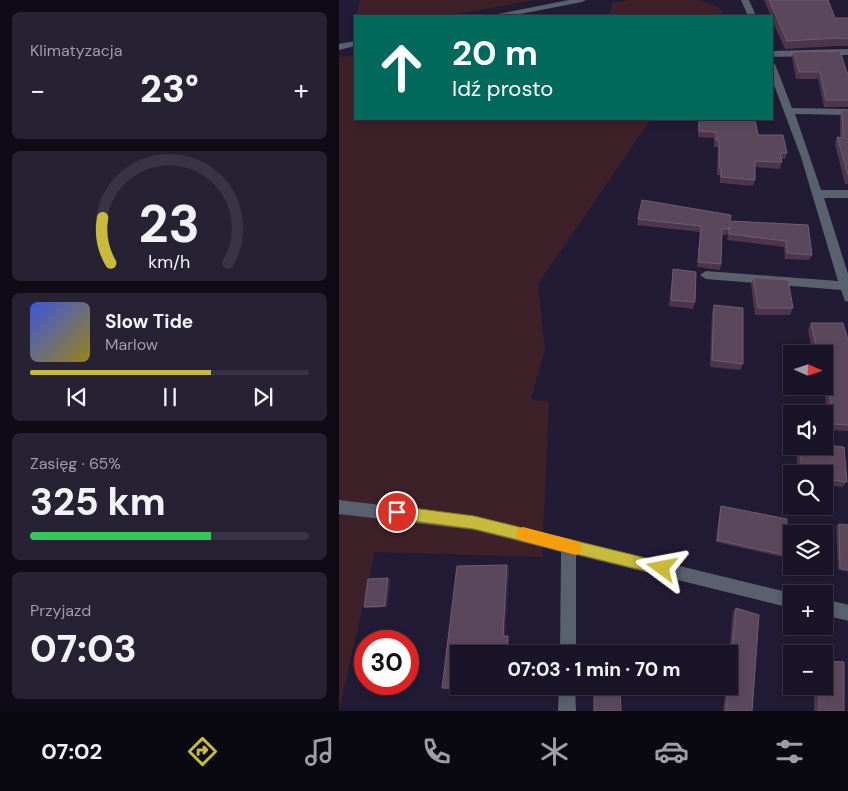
<!DOCTYPE html>
<html lang="pl">
<meta charset="utf-8">
<style>
:root{--surface:#1a1428;--page:#272134;--text:#f1f3f6;--muted:#9f9ea8;--line:#383345;--accent:#c8bb3b}
body{margin:0;font-family:"DM Sans",sans-serif;background:var(--page);color:var(--text);height:100vh;display:flex;flex-direction:column;font-size:19px;white-space:nowrap}
*{box-sizing:border-box;margin:0}
p{font-size:16px;color:var(--muted)}
.icon{flex:none;width:28px;height:28px;fill:none;stroke:currentColor;stroke-width:2;stroke-linecap:round;stroke-linejoin:round}
.map{position:relative;flex:1;overflow:hidden}
.side{display:flex;flex-direction:column;gap:12px;padding:12px;background:#0e0b16;width:339px}
.side>*{flex:none}
.banner{position:absolute;left:15px;top:15px;width:419px;height:105px;border-radius:0px;box-shadow:0 2px 8px #0003,0 0 0 1px var(--line);background:#00695c;color:#fff;overflow:hidden}
.needle{width:32px;rotate:93deg}
.fabs{position:absolute;left:444px;top:345px;display:grid;gap:10px}
.fabs a{display:grid;place-items:center;width:50px;height:50px;border-radius:0px;background:var(--surface);box-shadow:0 2px 8px #0003,0 0 0 1px var(--line);font-size:25px}
.speed{position:absolute;left:15px;top:630px;display:flex;gap:10px;font-size:25px;font-weight:700;text-align:center}
.speed>*{display:grid;place-content:center;width:65px;height:65px;border-radius:50%;background:var(--surface);box-shadow:0 2px 8px #0003,0 0 0 1px var(--line);line-height:1}
.speed .limit{border:8px solid #d22;background:#fff;color:#111}
.pin{position:absolute;display:grid;place-items:center;width:42px;height:42px;color:#fff;margin:-21px;border:2px solid #fff;border-radius:50%;box-shadow:0 1px 5px #0007}
.me{position:absolute;width:55px;margin:-28px;rotate:283deg;stroke-linejoin:round;filter:drop-shadow(0 0 4px #0008)}
.turn{display:flex;align-items:center;gap:18px;height:105px;padding:0 15px;font-size:22px}
.turn .icon{width:65px;height:65px;stroke-width:2.5}
.turn b{display:block;font-size:35px;line-height:42px}
.big{font-size:38px;font-weight:800;line-height:1.1}
.side .tile{flex:1;display:flex;flex-direction:column;justify-content:center;gap:8px;min-width:0;padding:0 18px;border-radius:8px;background:var(--page)}
.side .dial{align-items:center;gap:0}
.dial svg{height:130px;overflow:visible;fill:none;stroke:var(--line);stroke-width:7;stroke-linecap:round;text-anchor:middle}
.dial text{fill:var(--text);stroke:none}
.song{display:flex;align-items:center;gap:15px}
.cover{width:60px;height:60px;border-radius:8px;background:linear-gradient(135deg,hsl(230 70% 55%),hsl(50 70% 35%))}
.played{height:5px;border-radius:2px;background:linear-gradient(90deg,var(--accent) 65%,var(--line) 65%)}
.keys{display:flex;justify-content:space-around;direction:ltr}
.heat{display:flex;justify-content:space-between;align-items:center;font-size:28px;direction:ltr}
.charge{height:8px;border-radius:4px;background:linear-gradient(90deg,#34c759 65%,var(--line) 0)}
.trip{position:absolute;left:111px;top:645px;width:288px;height:50px;border-radius:0px;background:var(--surface);box-shadow:0 2px 8px #0003,0 0 0 1px var(--line);font-weight:800;line-height:50px;text-align:center}
.tabs{display:flex;height:80px;justify-content:space-around;align-items:center;background:#0a0810;color:var(--muted)}
.tabs .icon{width:35px;height:35px}
.tabs .active{color:var(--accent)}
.tabs b{font-size:22px;color:var(--text)}
main{display:flex;flex:1;min-height:0}
.map>svg:first-child{display:block}
.green{fill:#3e2028}
.lines{fill:none;stroke-linecap:round;stroke-linejoin:round}
.minor{fill:#5a616e;fill-rule:evenodd}
.wall{fill:#4d364c}
.shaded-wall{fill:#36253c}
.building{fill:#5b475c;stroke:#6e5c71}
.route{fill:#c8bb3b;stroke:#827a26}
.slow{fill:#f59e0b}
</style>
<main>
<section class="side">
<div class="tile"><p>Klimatyzacja</p>
<div class="heat"><a>−</a><b class="big">23°</b><a>+</a></div>
</div>
<div class="tile dial"><svg viewBox="0 0 100 80">
<path d="M14 69A42 42 0 1 1 86 69"/>
<path d="M14 69A42 42 0 0 1 9 41" stroke="#c8bb3b"/>
<text x="50" y="56" font-size="32" font-weight="700">23</text>
<text x="50" y="72" font-size="11">km/h</text>
</svg></div>
<div class="tile">
<div class="song"><i class="cover"></i><div><b>Slow Tide</b><p>Marlow</p></div></div>
<div class="played"></div>
<div class="keys"><svg class="icon" aria-label="previous" viewBox="0 0 24 24"><path d="M18 5L8 12l10 7zM5 5v14"/></svg><svg class="icon" aria-label="pause" viewBox="0 0 24 24"><path d="M8 5v14M16 5v14"/></svg><svg class="icon" aria-label="next" viewBox="0 0 24 24"><path d="M6 5l10 7-10 7zM19 5v14"/></svg></div>
</div>
<div class="tile"><p>Zasięg · 65%</p><b class="big">325 km</b><div class="charge"></div></div>
<div class="tile"><p>Przyjazd</p><b class="big">07:03</b></div>
</section>
<div class="map">
<svg width="510" height="711" viewBox="0 0 510 711">
<rect width="100%" height="100%" fill="#221b35"/>
<!-- green -->
<g class="green">
<path d="M21 0H195L108 16H17Z"/>
<path d="M290 0H360L380 7 386 16H271L270 14 274 3Z"/>
<path d="M16 56V119H312L199 284 206 350 192 399 210 402 203 557 36 552 0 711V57Z"/>
</g>
<g class="lines">
<!-- minor -->
<g class="minor">
<path d="M230 0H247L243 2 171 16H155L159 14Z"/>
<path d="M402 0H410L417 16H409Z"/>
<path d="M16 41V46L0 50V44Z"/>
<path d="M510 49V55L432 57V51Z"/>
<path d="M432 61 436 64 453 108 510 109V115L456 114 482 190H510V198H485L510 277V302L506 301 502 290 367 279 361 275 367 271 499 281 462 157 432 77Z"/>
<path d="M0 500 135 516 456 594H452V608L237 555V654H221L222 552 135 530 0 514Z"/>
<path d="M485 599 510 605V621L485 615Z"/>
<path d="M220 686H236L237 711H219Z"/>
</g>
</g>
<!-- wall -->
<g class="wall">
<path d="M422 0H489L496 18H510V46H496L446 49 432 18V16L425 0Z"/>
<path d="M455 52 510 73V107H485L479 79H457L453 58Z"/>
<path d="M503 110H510V184H506L496 144 498 137 501 138V117Z"/>
<path d="M359 119H416L419 135 448 153 446 159H442L443 162 441 169 416 167V180L414 186 381 183V175H378L379 147H375V138L359 137Z"/>
<path d="M299 219 391 221 469 225 473 255 470 260 446 259 445 247 388 240 389 234 388 235H383L382 264 381 270 358 267 361 232 298 225Z"/>
<path d="M334 269 356 302 354 309 330 306Z"/>
<path d="M414 278 454 308 451 315H416L412 285Z"/>
<path d="M375 305 404 364 401 370 371 367 373 312Z"/>
<path d="M472 323 510 343V431L489 430 486 395H483L481 386H485V354H474L469 330Z"/>
<path d="M458 446H485L508 482 503 487 485 484V474H459L457 448Z"/>
<path d="M382 506 446 555 444 557 377 542 381 509Z"/>
<path d="M500 524 510 525V572L499 570 497 526Z"/>
<path d="M168 565 170 569 166 636 170 638 120 686H168V688L106 689 103 688Z"/>
<path d="M49 578 52 580 48 607 27 608 25 607Z"/>
<path d="M397 608 413 711H384L387 686H390V654L394 611Z"/>
<path d="M485 661H487L505 711H475V696L481 695 482 686H485Z"/>
</g>
<!-- shaded-wall -->
<g class="shaded-wall">
<path d="M168 565 170 569 166 638 164 636Z"/>
<path d="M49 578 52 580 48 607 46 606Z"/>
<path d="M169 636 170 638V654H168Z"/>
</g>
<!-- building -->
<g class="building">
<path d="M430 0H489L496 18H510V39L498 38 448 41Z"/>
<path d="M501 51 508 73H510V100H487L481 72H460L455 52Z"/>
<path d="M503 110H510V178L498 137 504 138Z"/>
<path d="M360 119H416L419 135H444L448 153H441L443 162 416 161V180L382 177V169L380 168V141L377 140V132L360 131Z"/>
<path d="M303 200 392 215 391 221 469 225 473 255 448 253 447 241 390 234V227V229H383L382 264 359 262 362 226 299 219Z"/>
<path d="M334 269 357 272 356 302 332 300Z"/>
<path d="M414 278 449 280 454 308H419Z"/>
<path d="M375 305 404 308V364L373 360Z"/>
<path d="M472 323H504L510 343V425L494 424 490 389H487L485 378V354H479Z"/>
<path d="M485 445 505 447 508 482 485 479V474H463L461 446H485Z"/>
<path d="M382 506 448 519 446 555 378 540Z"/>
<path d="M500 524 510 525V570L501 568Z"/>
<path d="M168 565 164 636H169L168 654H120V686H166V687L103 688 118 566Z"/>
<path d="M49 578 46 606 25 607 29 579Z"/>
<path d="M397 608 420 615 413 711H387Z"/>
<path d="M309 648 333 654H308Z"/>
<path d="M487 661 505 662V711H480V695L486 696Z"/>
<path d="M255 686H281L282 711H255Z"/>
</g>
<!-- route -->
<path class="route" d="M58 506 135 516 323 562 328 564 330 568 328 573 323 575 135 529 58 519 53 517 51 512 53 508Z"/>
<!-- slow -->
<path class="slow" d="M184 527 237 541 241 543 243 548 241 553 237 555 184 541 179 539 177 534 179 529Z"/>
</svg>
<div class="fabs">
<a><svg class="needle" viewBox="-14 -14 28 28"><path d="M0-13l5 13h-10z" fill="#e53935"/><path d="M0 13l5-13h-10z" fill="#9f9ea8"/></svg></a>
<a><svg class="icon" aria-label="sound" viewBox="0 0 24 24"><path d="M4 9h4l5-4v14l-5-4H4zM17 9q2 3 0 6"/></svg></a>
<a><svg class="icon" aria-label="search" viewBox="0 0 24 24"><circle cx="10" cy="10" r="6"/><path d="M15 15l6 6"/></svg></a>
<a><svg class="icon" aria-label="layers" viewBox="0 0 24 24"><path d="M12 4l9 5-9 5-9-5zM3 14l9 5 9-5"/></svg></a>
<a>+</a>
<a>−</a>
</div>
<div class="speed"><div class="limit">30</div></div>
<div class="pin" style="left:58px;top:512px;background:#d93025"><svg class="icon" aria-label="arrive" viewBox="0 0 24 24"><path d="M6 21V4h12l-3 4 3 4H6"/></svg></div>
<svg class="me" style="left:323px;top:568px" viewBox="-20 -20 40 40"><path d="M0-17L14 15 0 8-14 15z" fill="#c8bb3b" stroke="#fff" stroke-width="4"/></svg>
<div class="trip">07:03 · 1 min · 70 m</div>
<div class="banner">
<div class="turn"><svg class="icon" aria-label="ahead" viewBox="0 0 24 24"><path d="M12 20V5M6 11l6-6 6 6"/></svg><div><b>20 m</b>Idź prosto</div></div>
</div>
</div>
</main>
<nav class="tabs">
<b>07:02</b>
<svg class="icon active" aria-label="directions" viewBox="0 0 24 24"><path d="M12 3l9 9-9 9-9-9zM9 14v-3h6M13 9l2 2-2 2"/></svg>
<svg class="icon" aria-label="music" viewBox="0 0 24 24"><path d="M9 18V5l10-2v13"/><circle cx="6" cy="18" r="3"/><circle cx="16" cy="16" r="3"/></svg>
<svg class="icon" aria-label="phone" viewBox="0 0 24 24"><path d="M5 4h4l2 5-3 2q2 4 5 5l2-3 5 2v4C11 20 4 13 5 4z"/></svg>
<svg class="icon" aria-label="climate" viewBox="0 0 24 24"><path d="M12 3v18M4 7l16 10M4 17L20 7"/></svg>
<svg class="icon" aria-label="car" viewBox="0 0 24 24"><path d="M5 17H2v-5l4-1 3-4h7l3 4 3 1v5h-3M9 17h6M6 11h13"/><circle cx="7" cy="17" r="2"/><circle cx="17" cy="17" r="2"/></svg>
<svg class="icon" aria-label="filters" viewBox="0 0 24 24"><path d="M4 7h16M4 17h16"/><circle cx="9" cy="7" r="2"/><circle cx="15" cy="17" r="2"/></svg>
</nav>
